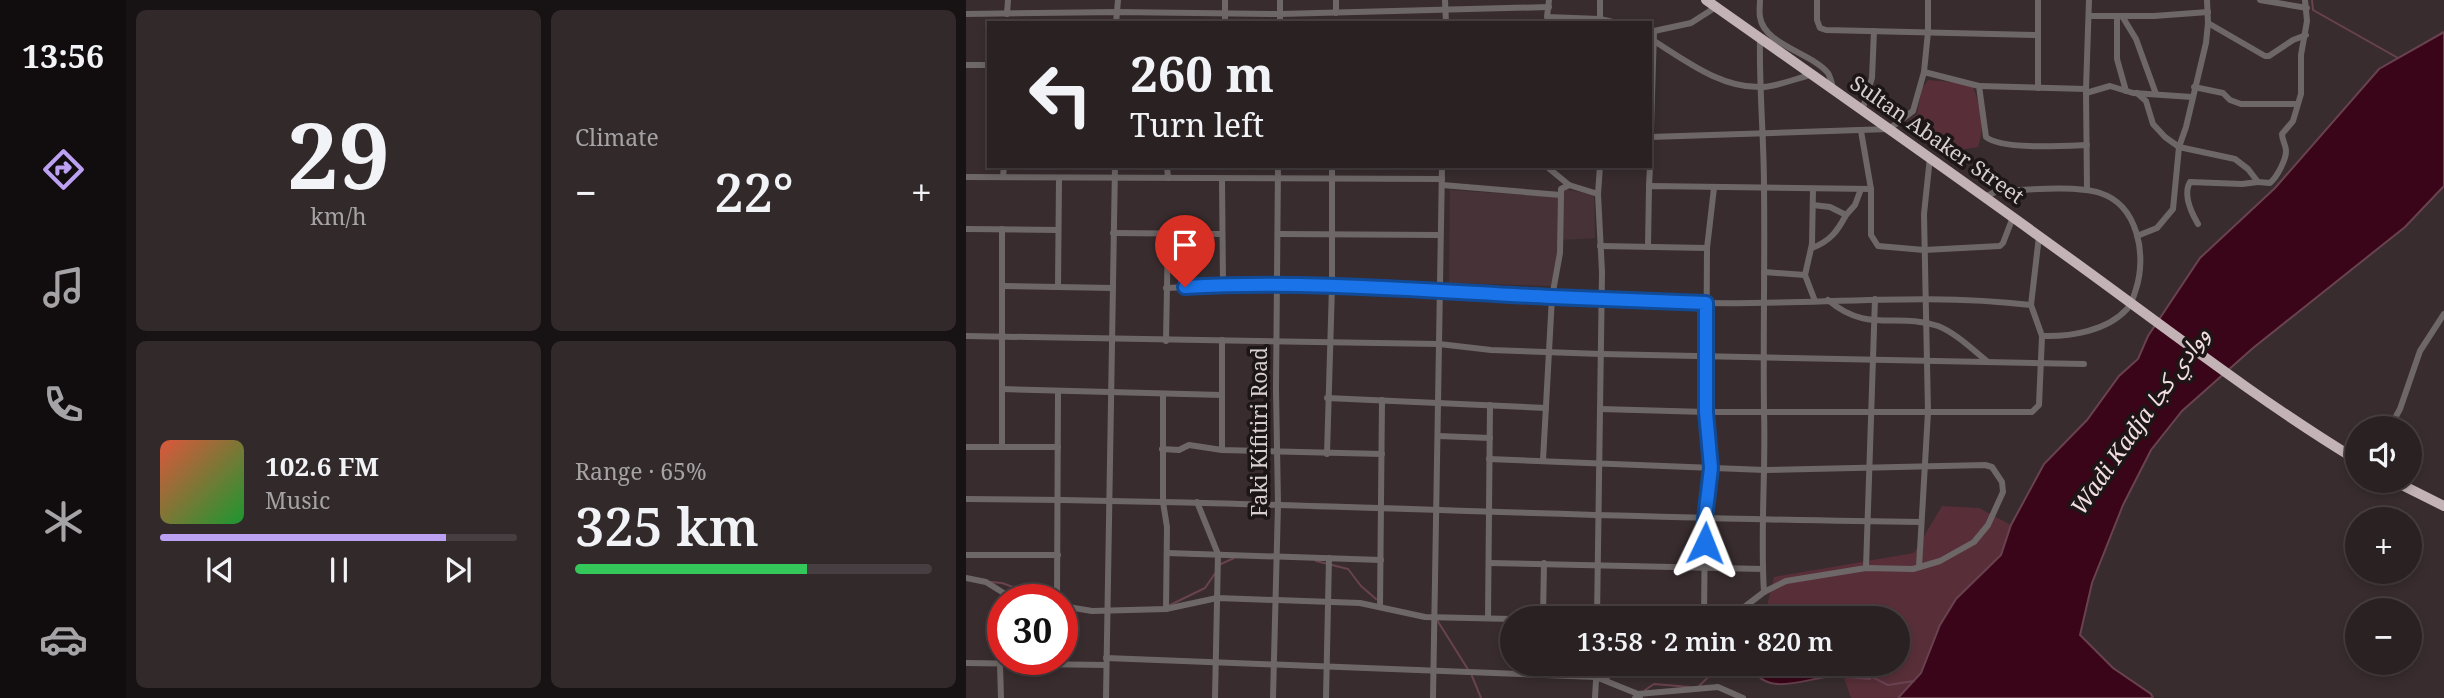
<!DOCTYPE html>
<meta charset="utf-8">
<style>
:root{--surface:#2a2122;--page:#32292a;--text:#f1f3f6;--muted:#a5a3a5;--line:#463e40;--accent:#bca0f2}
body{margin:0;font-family:"Noto Serif","Noto Sans Arabic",serif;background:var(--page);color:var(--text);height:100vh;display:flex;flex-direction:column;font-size:26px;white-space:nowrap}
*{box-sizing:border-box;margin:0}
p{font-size:23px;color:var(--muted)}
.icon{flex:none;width:38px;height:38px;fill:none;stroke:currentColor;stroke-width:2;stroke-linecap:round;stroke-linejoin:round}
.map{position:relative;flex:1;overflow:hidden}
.side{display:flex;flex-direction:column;gap:10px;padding:10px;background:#171213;width:840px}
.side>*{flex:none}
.top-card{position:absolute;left:21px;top:21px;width:665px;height:147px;border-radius:0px;box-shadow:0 4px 10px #0003,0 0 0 2px var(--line);background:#2a2122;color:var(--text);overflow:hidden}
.controls{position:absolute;left:1379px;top:416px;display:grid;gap:14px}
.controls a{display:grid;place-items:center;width:77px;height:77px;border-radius:50%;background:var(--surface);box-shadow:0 4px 10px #0003,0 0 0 2px var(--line);font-size:35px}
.speed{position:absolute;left:21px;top:584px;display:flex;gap:14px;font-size:35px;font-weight:700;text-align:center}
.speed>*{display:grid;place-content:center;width:91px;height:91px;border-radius:50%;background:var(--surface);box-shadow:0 4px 10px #0003,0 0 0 2px var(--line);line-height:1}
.speed .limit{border:10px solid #d22;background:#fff;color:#111}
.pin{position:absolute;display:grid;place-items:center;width:60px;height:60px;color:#fff;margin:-72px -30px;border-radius:50% 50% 50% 0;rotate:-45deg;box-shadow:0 0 7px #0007}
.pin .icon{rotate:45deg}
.me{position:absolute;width:77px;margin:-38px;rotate:2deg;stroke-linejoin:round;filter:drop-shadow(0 0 5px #0008)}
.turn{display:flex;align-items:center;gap:24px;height:147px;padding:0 28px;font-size:32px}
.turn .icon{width:91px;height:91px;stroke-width:2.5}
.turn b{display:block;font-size:49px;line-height:60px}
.big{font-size:52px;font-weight:600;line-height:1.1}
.side .card{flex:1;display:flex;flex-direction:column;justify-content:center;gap:10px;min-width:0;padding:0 24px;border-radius:10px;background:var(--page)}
.side .dial{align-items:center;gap:0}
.dial b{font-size:91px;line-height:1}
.song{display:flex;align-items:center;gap:21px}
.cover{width:84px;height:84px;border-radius:10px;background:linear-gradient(135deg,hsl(10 70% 55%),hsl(130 70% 35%))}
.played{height:7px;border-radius:4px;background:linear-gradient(90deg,var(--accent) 80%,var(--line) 80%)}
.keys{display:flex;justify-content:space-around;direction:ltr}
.heat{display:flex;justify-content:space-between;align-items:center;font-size:38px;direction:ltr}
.charge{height:10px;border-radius:5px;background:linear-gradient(90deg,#34c759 65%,var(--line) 0)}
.side .tiles{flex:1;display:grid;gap:10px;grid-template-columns:repeat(2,1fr)}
.trip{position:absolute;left:534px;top:606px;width:410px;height:70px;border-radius:35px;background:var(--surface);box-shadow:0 4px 10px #0003,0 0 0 2px var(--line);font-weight:600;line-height:70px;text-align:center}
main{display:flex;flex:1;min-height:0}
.dock{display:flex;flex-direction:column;width:126px;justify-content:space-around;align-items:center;background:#110d0e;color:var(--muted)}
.dock .icon{width:49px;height:49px}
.dock .on{color:var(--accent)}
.dock b{font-size:32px;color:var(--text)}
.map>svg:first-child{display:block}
.built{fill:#473337}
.green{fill:#582f39}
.water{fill:#3a0518;stroke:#694250;stroke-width:2}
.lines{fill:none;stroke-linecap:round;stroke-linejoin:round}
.stream{stroke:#694250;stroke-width:2}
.minor{stroke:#6e6768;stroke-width:6}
.highway{stroke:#c3b3b6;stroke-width:10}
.route-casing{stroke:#114b97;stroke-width:18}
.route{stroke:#1a73e8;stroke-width:12}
.labels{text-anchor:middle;stroke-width:7;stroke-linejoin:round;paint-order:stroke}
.street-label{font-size:21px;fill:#d8cfd1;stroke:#1c1617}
.water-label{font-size:23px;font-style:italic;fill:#f2dee1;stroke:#1c1617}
</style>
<main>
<nav class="dock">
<b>13:56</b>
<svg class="icon on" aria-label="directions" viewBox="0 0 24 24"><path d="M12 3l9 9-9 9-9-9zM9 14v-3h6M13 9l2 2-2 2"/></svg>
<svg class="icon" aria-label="music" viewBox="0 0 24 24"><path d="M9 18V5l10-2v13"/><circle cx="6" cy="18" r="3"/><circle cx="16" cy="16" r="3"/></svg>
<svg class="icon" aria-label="phone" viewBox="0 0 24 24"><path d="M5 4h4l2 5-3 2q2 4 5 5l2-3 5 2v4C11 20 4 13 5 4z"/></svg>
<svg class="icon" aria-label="climate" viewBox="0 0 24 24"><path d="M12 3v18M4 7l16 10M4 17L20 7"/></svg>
<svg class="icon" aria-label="car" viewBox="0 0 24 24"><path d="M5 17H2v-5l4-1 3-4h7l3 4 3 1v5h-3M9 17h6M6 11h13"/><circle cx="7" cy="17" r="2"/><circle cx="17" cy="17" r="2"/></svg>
</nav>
<section class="side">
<div class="tiles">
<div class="card dial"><b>29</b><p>km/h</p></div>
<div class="card"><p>Climate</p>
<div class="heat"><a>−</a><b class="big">22°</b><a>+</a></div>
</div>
<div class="card">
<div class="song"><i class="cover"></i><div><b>102.6 FM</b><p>Music</p></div></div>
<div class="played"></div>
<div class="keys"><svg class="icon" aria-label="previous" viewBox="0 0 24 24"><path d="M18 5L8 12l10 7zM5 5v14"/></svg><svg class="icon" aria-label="pause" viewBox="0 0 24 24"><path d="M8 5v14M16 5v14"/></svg><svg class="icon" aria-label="next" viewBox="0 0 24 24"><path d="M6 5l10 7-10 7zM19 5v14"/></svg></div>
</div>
<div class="card"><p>Range · 65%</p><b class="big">325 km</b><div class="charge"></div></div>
</div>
</section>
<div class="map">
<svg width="1478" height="698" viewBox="0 0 1478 698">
<rect width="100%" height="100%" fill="#382c2e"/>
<!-- built -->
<g class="built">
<path d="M597 189 628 194 629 238 594 240Z"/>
<path d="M484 190 593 197 592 253 586 286 483 283Z"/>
</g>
<!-- green -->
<g class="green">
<path d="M962 80 995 83 1007 87C1015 107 1019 127 1012 147L974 153 937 128 938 124 951 114 956 88Z"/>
<path d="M976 506 1013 508 1045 525 1035 555 990 599 974 625 955 673 932 698H885L878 678 904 679 909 670 907 663H931V618H865L844 613 841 618H798L808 577 948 553Z"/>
</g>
<!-- water -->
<g class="water">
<path d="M1478 32V186L1439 227 1287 348 1216 411 1185 450 1157 505 1126 583 1114 635 1147 668 1185 694 1187 698H932L955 673 974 625 990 599 1035 555 1045 525 1078 464 1121 420 1153 376 1172 359 1182 336 1234 258 1309 188 1413 69Z"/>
<path d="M783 663H907L909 670 904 679C890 678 874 676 860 677 832 681 798 697 783 663Z"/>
</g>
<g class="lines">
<!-- stream -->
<g class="stream">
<path d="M1346 0 1347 10 1432 58"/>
<path d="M350 561 382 569 395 586 410 599"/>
<path d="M255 564 268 558"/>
<path d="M25 582 36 583 82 600"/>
<path d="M202 606 239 588 250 572"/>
<path d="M471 620 503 671"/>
<path d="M506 676 515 698"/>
<path d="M904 676 922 685 948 681"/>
<path d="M733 686 757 663"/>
<path d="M679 690 688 684 724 687"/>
</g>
<!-- minor -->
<g class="minor">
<path d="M479 0 480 23"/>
<path d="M583 0 581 17 634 19 651 23"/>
<path d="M794 0C794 5 793 12 794 17 798 45 846 53 862 73 865 78 866 84 867 89"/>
<path d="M851 0V20L854 28 860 30 1071 35"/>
<path d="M962 0V32L958 72 1013 86 1020 137C1036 150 1098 146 1121 145"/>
<path d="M1294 0 1341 8"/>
<path d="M370 13V0"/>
<path d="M0 14 151 12 314 14 583 7"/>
<path d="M41 14 42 0"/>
<path d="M1124 16H1188L1242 12"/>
<path d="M1151 16V59L1160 91"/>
<path d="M1156 16 1170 39 1190 94"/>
<path d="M150 23 152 0"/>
<path d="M259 23V0"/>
<path d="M314 23V0"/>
<path d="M634 23V0"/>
<path d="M1242 23 1299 56H1303L1327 40 1340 35"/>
<path d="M684 30 688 31 684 162"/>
<path d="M688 31 725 23 750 7"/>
<path d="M794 39C793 89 798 138 798 188 799 262 797 337 798 411 800 472 794 532 798 592"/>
<path d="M688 41C720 61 756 89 797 87 812 86 829 79 844 75"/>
<path d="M0 65H23"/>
<path d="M1013 86 1120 89"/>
<path d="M1228 87 1257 93 1264 100 1275 104H1331"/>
<path d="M1072 88V0"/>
<path d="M1120 93 1144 86 1167 93 1226 97"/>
<path d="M1171 93 1180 101 1187 124 1199 137 1213 147 1269 159 1282 169 1292 182 1304 183C1311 177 1320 160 1320 151 1320 145 1316 140 1316 134L1327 121 1335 94V55L1341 21 1339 0"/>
<path d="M896 111 906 78 908 31"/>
<path d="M895 131 905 189V235L912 246 958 250 1034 246 1037 243 1047 217"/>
<path d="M684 137 923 129 947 111 958 72"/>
<path d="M201 166 202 178"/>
<path d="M580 166 603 185"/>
<path d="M0 177 476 179"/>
<path d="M37 177 38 166"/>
<path d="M256 179 257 285"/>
<path d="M476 185 595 195V189L603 185 632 194"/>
<path d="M683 186 684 166"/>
<path d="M847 189 846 244 839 275 849 301"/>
<path d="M1121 190 1120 89 1123 0"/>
<path d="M1019 197 1031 191C1057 190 1110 185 1134 193 1172 205 1181 255 1170 289 1168 296 1166 303 1161 309 1141 331 1104 337 1076 336"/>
<path d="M847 205 864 207 880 215 889 205 895 189"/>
<path d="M1232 224C1225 212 1217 194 1224 182L1276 184 1292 182"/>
<path d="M0 229 92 230"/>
<path d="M147 233 256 234"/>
<path d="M313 234 474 235"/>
<path d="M1171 236 1191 228 1207 209 1213 147 1220 127 1240 43 1242 23 1241 0"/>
<path d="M634 246 741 248"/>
<path d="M682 247 683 186 905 189"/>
<path d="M846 248C864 241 871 232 880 215"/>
<path d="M798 272 839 275"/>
<path d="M36 286 147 288"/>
<path d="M92 287 93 178"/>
<path d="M200 288C381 279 561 299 741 303 849 305 957 292 1065 305L1076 336 1073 405 1066 412H740L634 409"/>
<path d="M862 300C902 334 930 312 972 326 990 333 1007 350 1022 362"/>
<path d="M1065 305 1073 236"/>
<path d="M0 336 473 344 525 350 635 354 1118 364"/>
<path d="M200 341 202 234"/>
<path d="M36 389 256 395"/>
<path d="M197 394V502L201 527 200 609"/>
<path d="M361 398 580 408"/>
<path d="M1423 429 1434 409 1454 351 1478 314"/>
<path d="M472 436 524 438"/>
<path d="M0 447H92"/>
<path d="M36 447V229"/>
<path d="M196 449 213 450 223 445 256 450 416 454"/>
<path d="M256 450V340"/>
<path d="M361 454 366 286V166"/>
<path d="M523 459 799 470 1019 465 1026 467 1036 482 1037 492 1022 525 1008 542 974 561 947 569 900 568 820 581 798 592 764 618"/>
<path d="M577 460 586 297 594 253 595 195"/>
<path d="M0 499C319 501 637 519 955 522"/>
<path d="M231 502 252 554 249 698"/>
<path d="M201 553 415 560"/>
<path d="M0 555H92"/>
<path d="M523 563 797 569"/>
<path d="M953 567 962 412 958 214 964 157"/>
<path d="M900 568 909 299"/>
<path d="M0 578 20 582 44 597"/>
<path d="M44 598 62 600"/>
<path d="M91 600 92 392"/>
<path d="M96 606 126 611 200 609 251 598 394 603 459 617 546 619"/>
<path d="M414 606 416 400"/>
<path d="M522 618 524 405"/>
<path d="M577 618 578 563"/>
<path d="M631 618 636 272 632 194 634 166"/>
<path d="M738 618 739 518 745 468 740 412 741 248 748 188"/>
<path d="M140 658 630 677 672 694 674 698"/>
<path d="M0 663 140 665"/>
<path d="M639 679 655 663"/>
<path d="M35 698 34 664 37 647"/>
<path d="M140 698 149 166"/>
<path d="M307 698 312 504 310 390 312 166"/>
<path d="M360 698 363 558"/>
<path d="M467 698 476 166"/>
<path d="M629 698 631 663"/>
<path d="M669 698 672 694 752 687 777 698"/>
</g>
<!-- highway -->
<g class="highway">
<path d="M740 0C862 86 985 172 1106 260 1200 328 1292 400 1391 460"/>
<path d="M1428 481 1478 506"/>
</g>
</g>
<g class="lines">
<defs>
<path id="route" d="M219 287C341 280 464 291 586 297 637 299 689 301 740 303V412L745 468 739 518V543"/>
</defs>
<!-- route casing -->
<use href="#route" class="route-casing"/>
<!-- route -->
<use href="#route" class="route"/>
</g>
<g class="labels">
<!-- street labels -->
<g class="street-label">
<text transform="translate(971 140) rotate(35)" y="7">Sultan Abaker Street</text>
<text transform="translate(294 432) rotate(-90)" y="7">Faki Kifitiri Road</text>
</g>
<!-- water labels -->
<g class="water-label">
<text transform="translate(1174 421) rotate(-55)" y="8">Wadi Kadja ووادي كجا</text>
</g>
</g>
</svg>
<div class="controls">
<a><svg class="icon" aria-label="sound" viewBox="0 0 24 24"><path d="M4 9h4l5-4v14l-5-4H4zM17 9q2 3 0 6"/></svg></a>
<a>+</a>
<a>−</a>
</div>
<div class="speed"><div class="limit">30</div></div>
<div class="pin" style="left:219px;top:287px;background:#d93025"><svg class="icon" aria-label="arrive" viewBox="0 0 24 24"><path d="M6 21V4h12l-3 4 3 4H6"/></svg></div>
<svg class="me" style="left:739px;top:543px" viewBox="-20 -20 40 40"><path d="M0-17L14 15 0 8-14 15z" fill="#1a73e8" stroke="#fff" stroke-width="4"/></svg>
<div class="trip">13:58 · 2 min · 820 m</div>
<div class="top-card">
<div class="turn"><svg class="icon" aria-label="left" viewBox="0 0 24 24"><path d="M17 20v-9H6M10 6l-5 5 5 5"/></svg><div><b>260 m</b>Turn left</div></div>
</div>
</div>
</main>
